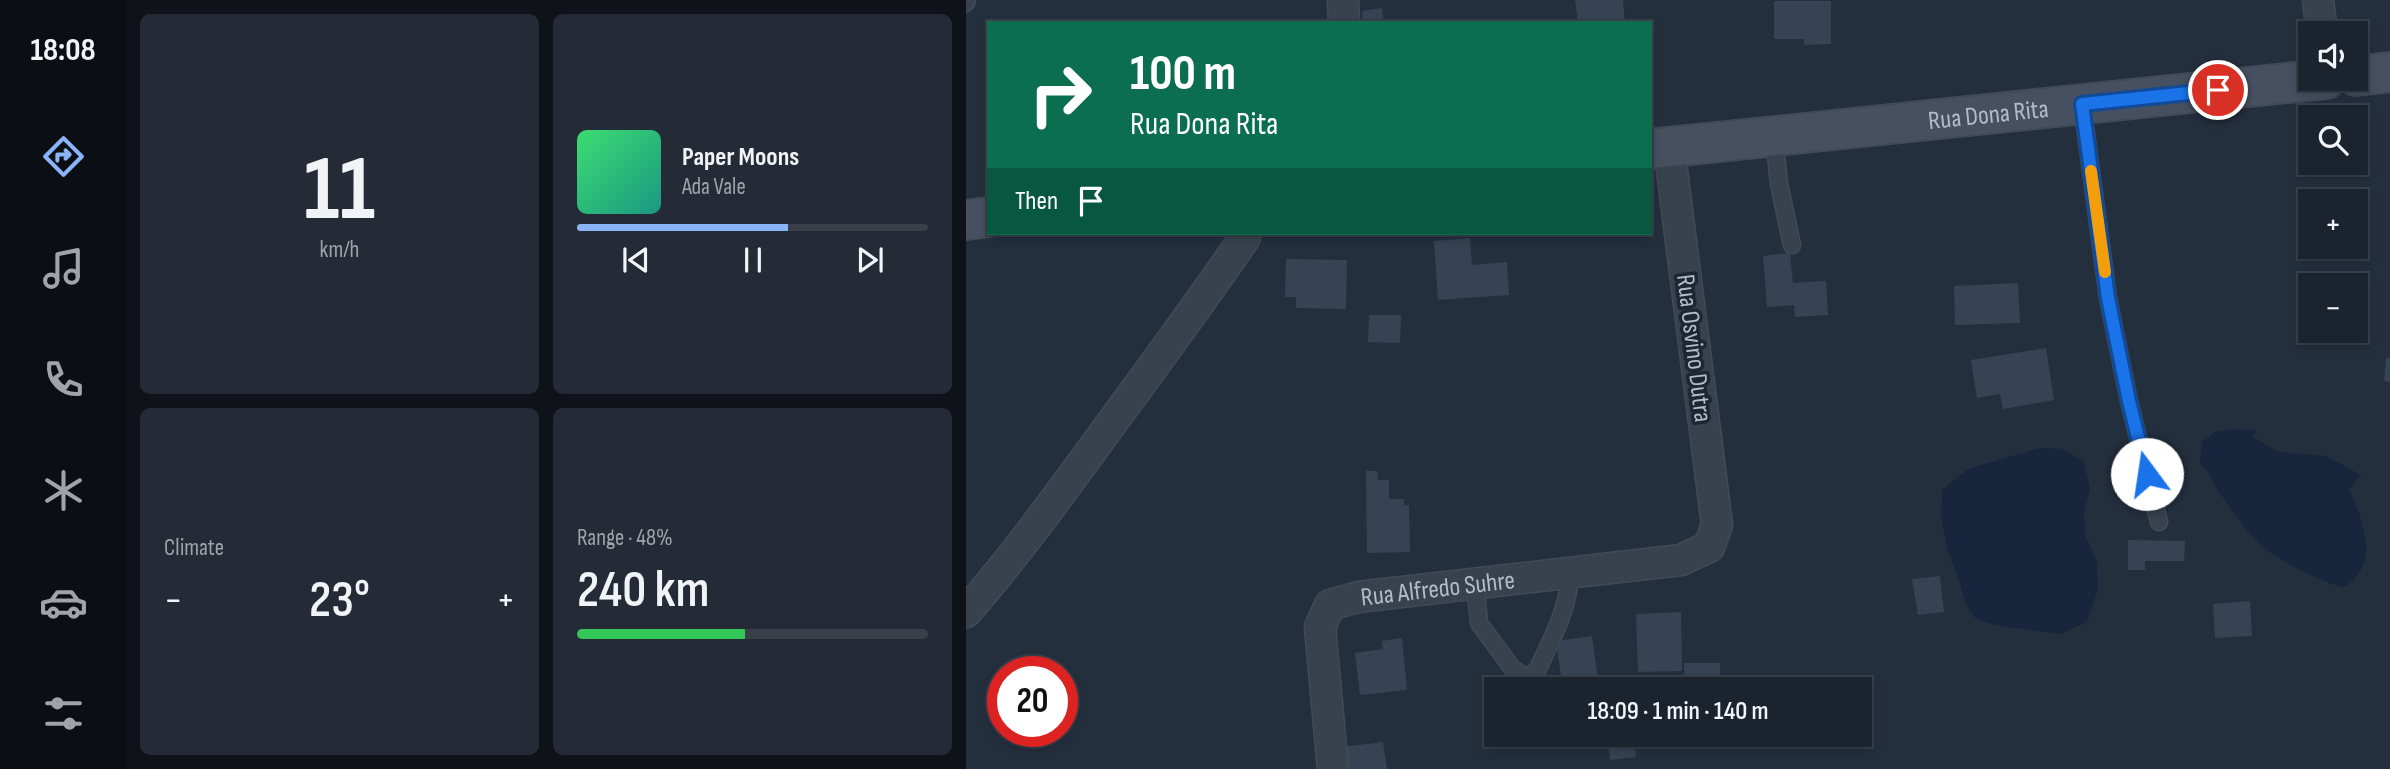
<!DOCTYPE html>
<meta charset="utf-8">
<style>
:root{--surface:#1b232e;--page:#242b36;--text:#f1f3f6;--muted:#a0a4aa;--line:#39404a;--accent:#8ab4f8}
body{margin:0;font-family:"Sofia Sans Condensed",sans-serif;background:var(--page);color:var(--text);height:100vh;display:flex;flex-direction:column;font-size:26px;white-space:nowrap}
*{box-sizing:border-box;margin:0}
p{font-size:23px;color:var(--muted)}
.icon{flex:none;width:38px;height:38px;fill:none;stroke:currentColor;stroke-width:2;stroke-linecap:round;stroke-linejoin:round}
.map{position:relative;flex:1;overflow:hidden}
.sheet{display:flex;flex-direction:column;gap:14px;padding:14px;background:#0f1319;width:840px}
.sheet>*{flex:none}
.guide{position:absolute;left:21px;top:21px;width:665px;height:214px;border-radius:0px;box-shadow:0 4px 10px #0003,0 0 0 2px var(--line);background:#0b6e4f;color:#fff;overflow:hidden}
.fabs{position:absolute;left:1332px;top:21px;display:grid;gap:14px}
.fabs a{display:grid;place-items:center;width:70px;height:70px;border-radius:0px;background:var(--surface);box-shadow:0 4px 10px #0003,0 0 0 2px var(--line);font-size:35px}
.speed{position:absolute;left:21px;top:656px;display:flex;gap:14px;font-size:35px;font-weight:700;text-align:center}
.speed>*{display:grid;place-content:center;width:91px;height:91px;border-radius:50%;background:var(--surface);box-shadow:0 4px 10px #0003,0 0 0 2px var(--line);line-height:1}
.speed .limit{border:10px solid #d22;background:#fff;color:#111}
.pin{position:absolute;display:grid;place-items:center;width:60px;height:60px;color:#fff;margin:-30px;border:4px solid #fff;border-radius:50%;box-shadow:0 2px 7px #0007}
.me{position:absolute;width:77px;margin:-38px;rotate:346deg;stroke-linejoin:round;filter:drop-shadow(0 0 5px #0008)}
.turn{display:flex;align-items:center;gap:24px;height:147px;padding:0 28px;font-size:32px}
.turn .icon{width:91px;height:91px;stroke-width:2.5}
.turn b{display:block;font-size:49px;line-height:60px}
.then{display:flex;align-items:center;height:66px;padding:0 28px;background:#0003;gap:14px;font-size:26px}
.big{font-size:52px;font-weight:600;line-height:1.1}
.sheet .card{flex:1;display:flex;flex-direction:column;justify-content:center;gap:10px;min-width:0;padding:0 24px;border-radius:10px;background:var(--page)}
.sheet .dial{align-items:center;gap:0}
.dial b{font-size:91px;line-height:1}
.song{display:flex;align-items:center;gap:21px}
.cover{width:84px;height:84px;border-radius:10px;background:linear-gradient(135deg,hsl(140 70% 55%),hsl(170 70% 35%))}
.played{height:7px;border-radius:4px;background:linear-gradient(90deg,var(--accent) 60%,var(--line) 60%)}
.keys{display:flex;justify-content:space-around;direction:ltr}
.heat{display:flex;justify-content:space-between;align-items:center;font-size:38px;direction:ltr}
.charge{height:10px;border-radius:5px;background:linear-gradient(90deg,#34c759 48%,var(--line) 0)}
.sheet .tiles{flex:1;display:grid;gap:14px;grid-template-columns:repeat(2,1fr)}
.trip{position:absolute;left:518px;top:677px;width:388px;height:70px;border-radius:0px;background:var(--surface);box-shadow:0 4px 10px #0003,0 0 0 2px var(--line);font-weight:600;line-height:70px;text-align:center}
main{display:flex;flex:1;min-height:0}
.tabs{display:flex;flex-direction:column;width:126px;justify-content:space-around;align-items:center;background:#0b0e12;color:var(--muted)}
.tabs .icon{width:49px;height:49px}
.tabs .on{color:var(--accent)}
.tabs b{font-size:32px;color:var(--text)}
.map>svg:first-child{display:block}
.water{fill:#17263c}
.building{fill:#364354}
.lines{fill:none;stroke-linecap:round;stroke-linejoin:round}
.service-casing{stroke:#414a57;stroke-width:19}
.minor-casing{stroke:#414a57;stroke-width:33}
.secondary-casing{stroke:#414a57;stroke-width:42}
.service{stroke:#38414e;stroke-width:16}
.minor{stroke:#38414e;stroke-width:30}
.secondary{stroke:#465061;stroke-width:38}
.route-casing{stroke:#114b97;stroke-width:18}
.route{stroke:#1a73e8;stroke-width:12}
.slow{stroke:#f59e0b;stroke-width:12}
.labels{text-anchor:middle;stroke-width:7;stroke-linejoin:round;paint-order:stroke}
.street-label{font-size:26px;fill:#b4bcc9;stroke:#1d2633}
</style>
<main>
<nav class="tabs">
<b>18:08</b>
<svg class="icon on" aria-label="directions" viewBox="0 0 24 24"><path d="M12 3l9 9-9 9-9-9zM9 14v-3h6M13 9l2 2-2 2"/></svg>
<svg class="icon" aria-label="music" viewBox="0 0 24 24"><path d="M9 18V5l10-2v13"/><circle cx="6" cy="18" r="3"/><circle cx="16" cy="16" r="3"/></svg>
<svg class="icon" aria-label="phone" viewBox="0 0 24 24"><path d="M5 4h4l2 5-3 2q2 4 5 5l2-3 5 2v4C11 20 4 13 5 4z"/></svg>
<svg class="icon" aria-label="climate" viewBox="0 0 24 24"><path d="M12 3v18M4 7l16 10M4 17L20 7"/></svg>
<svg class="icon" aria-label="car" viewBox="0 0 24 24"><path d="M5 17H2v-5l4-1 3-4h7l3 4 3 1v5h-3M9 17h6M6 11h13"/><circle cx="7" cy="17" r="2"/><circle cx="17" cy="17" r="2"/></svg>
<svg class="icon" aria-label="filters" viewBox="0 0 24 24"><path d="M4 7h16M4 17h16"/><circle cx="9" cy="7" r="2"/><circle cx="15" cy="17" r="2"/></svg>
</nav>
<section class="sheet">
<div class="tiles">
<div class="card dial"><b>11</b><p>km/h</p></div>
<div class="card">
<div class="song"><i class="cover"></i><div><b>Paper Moons</b><p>Ada Vale</p></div></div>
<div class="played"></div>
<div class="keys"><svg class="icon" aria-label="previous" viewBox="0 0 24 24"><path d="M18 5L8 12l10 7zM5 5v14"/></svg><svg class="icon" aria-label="pause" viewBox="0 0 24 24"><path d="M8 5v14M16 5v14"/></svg><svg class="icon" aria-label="next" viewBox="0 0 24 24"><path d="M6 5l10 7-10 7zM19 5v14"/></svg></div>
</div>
<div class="card"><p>Climate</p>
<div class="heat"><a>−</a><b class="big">23°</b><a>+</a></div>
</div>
<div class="card"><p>Range · 48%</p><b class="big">240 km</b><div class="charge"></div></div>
</div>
</section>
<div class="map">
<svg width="1424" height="769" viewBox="0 0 1424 769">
<rect width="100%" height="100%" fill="#242f3e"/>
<!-- water -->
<g class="water">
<path d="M1269 429 1290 430 1287 437 1313 452 1360 456 1395 475 1383 489C1394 514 1411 553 1390 577 1387 581 1381 585 1377 588 1339 574 1297 556 1274 521 1267 511 1254 495 1249 485 1242 472 1247 475 1234 464L1236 442 1250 431Z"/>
<path d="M1073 448 1097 449 1118 462 1124 489 1118 511 1119 536 1131 561 1132 589 1121 622 1094 634 1028 625 1010 619 1000 605 993 580 982 552 975 517 976 490 1002 469Z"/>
</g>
<!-- building -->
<g class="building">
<path d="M609 0H657L659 23H612Z"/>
<path d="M808 1H865V44L838 45V39H808Z"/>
<path d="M416 8 418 23H397L396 11Z"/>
<path d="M504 238 506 265 541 262 543 295 472 300 468 241Z"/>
<path d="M824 253 827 283 860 281 862 315 829 317 828 305 801 307 797 256Z"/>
<path d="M320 259 381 260 380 309 330 308V297H319Z"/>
<path d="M1052 283 1054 323 989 325 988 286Z"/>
<path d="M403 315H435L434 343 402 342Z"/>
<path d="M1080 348 1088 400 1037 409 1034 394 1011 398 1005 360Z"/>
<path d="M1420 358H1424V382L1418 381Z"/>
<path d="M400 471H411L412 480H423V499H438V506L443 505 444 552 401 553Z"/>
<path d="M1162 540 1219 541 1218 561H1179V570H1162Z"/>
<path d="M974 576 978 612 952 615 946 579Z"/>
<path d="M1284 601 1286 636 1249 638 1247 604Z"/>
<path d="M715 612 716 671 672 672 670 614Z"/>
<path d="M626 636 633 687 597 690 590 641Z"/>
<path d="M436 638 441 690 394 695 389 653 417 649 416 641Z"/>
<path d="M718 663H754V690H719Z"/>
<path d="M642 735H668L670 757 644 760Z"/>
<path d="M417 742 421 769H379L376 747Z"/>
</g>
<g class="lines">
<defs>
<g id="service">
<path d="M0 3 1 0"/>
<path d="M1116 104 1142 298 1163 401 1193 522"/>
<path d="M808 136 813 184 826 245"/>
<path d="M509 582 513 623 546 668 559 677 570 673C584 642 604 607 604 572"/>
</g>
<g id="minor">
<path d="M377 0 378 23"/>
<path d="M1352 0 1356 33"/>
<path d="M0 612C48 557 91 498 134 439 183 372 232 306 278 239L280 233"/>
<path id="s1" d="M367 769 354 627 364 605 392 597 715 560 743 547 751 525 703 147"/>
</g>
<g id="secondary">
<path d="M1390 76 1424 72"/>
<path id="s2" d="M684 149 1360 79"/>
<path d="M0 220 23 217"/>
</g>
</defs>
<!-- service casing -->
<use href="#service" class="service-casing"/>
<!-- minor casing -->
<use href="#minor" class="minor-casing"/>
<!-- secondary casing -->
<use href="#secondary" class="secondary-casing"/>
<!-- service -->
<use href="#service" class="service"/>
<!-- minor -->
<use href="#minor" class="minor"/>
<!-- secondary -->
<use href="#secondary" class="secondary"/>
</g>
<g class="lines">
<defs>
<path id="route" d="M1181 474 1163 401 1142 298 1116 104 1252 90"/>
</defs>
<!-- route casing -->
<use href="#route" class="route-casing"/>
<!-- route -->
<use href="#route" class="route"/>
<!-- slow -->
<path class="slow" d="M1125 171 1139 272"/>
</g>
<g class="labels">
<!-- street labels -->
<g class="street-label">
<text dy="9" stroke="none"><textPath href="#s2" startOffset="340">Rua Dona Rita</textPath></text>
<text transform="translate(729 348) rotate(83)" y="9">Rua Osvino Dutra</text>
<text dy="9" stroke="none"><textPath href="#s1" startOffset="276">Rua Alfredo Suhre</textPath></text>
</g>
</g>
</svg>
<div class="fabs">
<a><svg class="icon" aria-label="sound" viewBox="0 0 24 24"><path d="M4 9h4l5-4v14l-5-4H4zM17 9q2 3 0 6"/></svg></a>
<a><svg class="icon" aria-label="search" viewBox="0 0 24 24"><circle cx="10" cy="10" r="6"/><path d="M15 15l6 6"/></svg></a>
<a>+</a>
<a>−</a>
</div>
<div class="speed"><div class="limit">20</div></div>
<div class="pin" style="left:1252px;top:90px;background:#d93025"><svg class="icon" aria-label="arrive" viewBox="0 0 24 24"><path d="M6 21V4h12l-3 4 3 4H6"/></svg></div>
<svg class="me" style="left:1181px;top:474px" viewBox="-20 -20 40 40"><circle r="19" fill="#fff"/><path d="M0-13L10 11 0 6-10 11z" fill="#1a73e8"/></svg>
<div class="trip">18:09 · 1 min · 140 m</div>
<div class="guide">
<div class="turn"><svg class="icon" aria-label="right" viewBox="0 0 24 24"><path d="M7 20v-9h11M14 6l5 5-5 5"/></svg><div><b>100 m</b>Rua Dona Rita</div></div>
<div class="then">Then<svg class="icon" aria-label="arrive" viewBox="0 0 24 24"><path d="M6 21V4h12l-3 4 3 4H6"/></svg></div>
</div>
</div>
</main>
